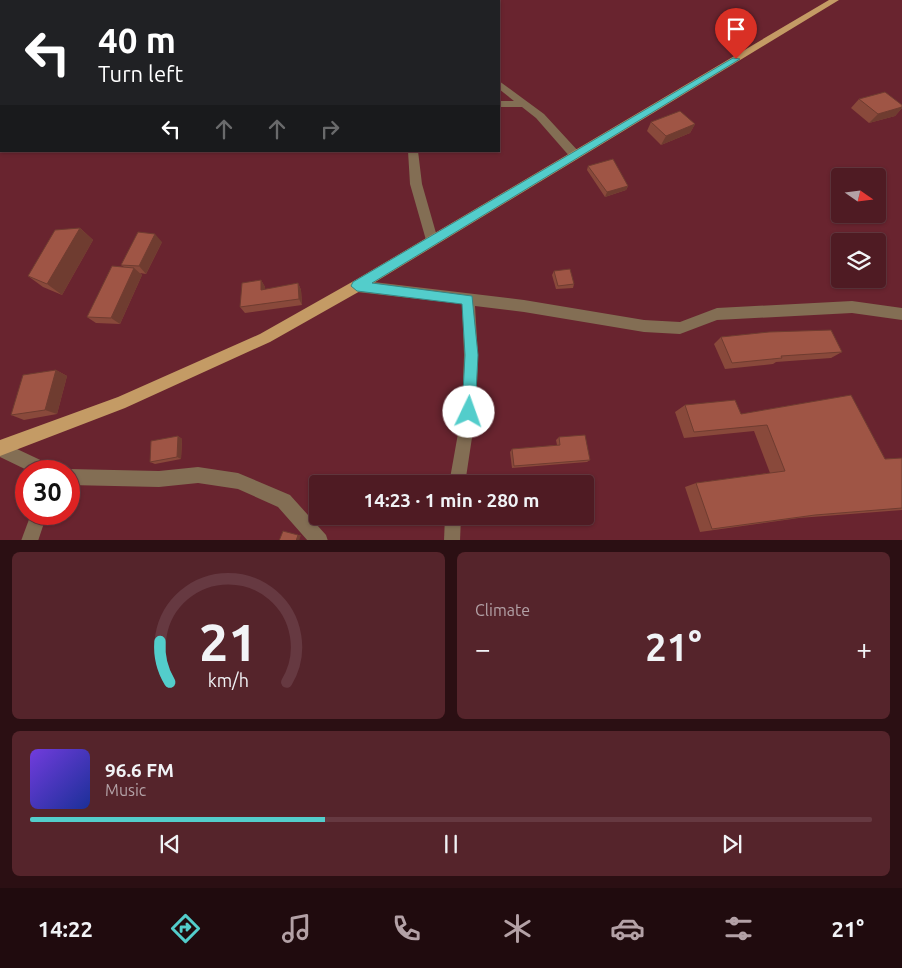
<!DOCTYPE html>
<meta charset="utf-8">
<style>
:root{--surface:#4f1b23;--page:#55242b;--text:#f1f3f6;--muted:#b3a1a6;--line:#663941;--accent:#53cdcb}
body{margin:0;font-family:Ubuntu,sans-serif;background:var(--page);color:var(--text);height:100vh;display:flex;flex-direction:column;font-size:19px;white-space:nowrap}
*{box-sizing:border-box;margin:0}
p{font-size:16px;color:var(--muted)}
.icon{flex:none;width:28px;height:28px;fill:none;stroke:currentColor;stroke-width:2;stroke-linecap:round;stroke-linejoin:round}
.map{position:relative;height:540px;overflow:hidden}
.details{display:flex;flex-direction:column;gap:12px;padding:12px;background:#2b0f13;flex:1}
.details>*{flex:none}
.guide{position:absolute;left:0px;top:0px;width:500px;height:152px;box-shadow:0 1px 4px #0004,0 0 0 1px var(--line);background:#202124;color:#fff;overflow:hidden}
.needle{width:32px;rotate:104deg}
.buttons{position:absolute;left:831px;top:168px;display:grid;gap:10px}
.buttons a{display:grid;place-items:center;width:55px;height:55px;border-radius:5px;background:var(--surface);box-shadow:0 1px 4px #0004,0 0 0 1px var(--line);font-size:25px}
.speed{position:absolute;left:15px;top:460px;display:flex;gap:10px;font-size:25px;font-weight:700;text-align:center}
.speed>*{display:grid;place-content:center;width:65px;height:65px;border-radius:50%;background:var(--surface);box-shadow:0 1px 4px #0004,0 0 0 1px var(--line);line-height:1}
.speed .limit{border:8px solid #d22;background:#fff;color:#111}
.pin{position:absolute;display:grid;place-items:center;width:42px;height:42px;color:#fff;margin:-51px -21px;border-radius:50% 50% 50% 0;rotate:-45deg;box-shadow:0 0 5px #0007}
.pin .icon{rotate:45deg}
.me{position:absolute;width:55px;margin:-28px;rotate:3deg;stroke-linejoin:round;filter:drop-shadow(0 0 4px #0008)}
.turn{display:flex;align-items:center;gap:18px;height:105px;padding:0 15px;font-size:22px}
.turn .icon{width:65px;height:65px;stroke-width:2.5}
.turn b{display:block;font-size:35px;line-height:42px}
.lanes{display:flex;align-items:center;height:48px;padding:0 15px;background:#0003;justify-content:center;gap:25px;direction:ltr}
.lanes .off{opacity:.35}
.big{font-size:38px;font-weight:700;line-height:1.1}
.details .tile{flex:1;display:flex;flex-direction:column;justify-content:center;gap:8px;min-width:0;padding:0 18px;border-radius:8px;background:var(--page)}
.details .dial{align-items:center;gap:0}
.dial svg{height:130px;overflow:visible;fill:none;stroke:var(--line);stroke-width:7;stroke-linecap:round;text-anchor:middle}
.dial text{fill:var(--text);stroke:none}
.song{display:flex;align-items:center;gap:15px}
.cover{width:60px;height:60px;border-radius:8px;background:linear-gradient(135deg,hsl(260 70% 55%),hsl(230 70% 35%))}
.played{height:5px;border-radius:2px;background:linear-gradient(90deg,var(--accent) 35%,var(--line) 35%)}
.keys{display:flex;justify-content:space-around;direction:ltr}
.heat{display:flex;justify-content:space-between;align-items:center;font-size:28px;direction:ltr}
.details .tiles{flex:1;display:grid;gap:12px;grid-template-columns:1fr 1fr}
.tile:last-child{grid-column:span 2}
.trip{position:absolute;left:309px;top:475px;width:285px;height:50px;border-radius:5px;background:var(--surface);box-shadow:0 1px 4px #0004,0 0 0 1px var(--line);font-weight:700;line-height:50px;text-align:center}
.tabs{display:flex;height:80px;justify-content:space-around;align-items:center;background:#200b0e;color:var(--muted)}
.tabs .icon{width:35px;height:35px}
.tabs .current{color:var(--accent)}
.tabs b{font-size:22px;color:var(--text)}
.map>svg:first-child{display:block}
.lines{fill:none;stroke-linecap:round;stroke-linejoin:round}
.minor{fill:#836e54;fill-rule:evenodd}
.major{fill:#c49b65;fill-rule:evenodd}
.wall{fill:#89493b}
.shaded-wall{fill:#6f3c30}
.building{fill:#9f5545;stroke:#6f3c30}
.route{fill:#53cdcb;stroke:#368584}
</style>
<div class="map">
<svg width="902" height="541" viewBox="0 0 902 541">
<rect width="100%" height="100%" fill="#69242f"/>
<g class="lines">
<!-- minor -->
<g class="minor">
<path d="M376 0H388L389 1H377Z"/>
<path d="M405 0H413L414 1H406Z"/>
<path d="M499 81 544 114 579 152V158H571L536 118 522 107H499V101H514L499 89Z"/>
<path d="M408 151H418L422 184 438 240 436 243H428L426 240 410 184Z"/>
<path d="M357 280 524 300 644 320 680 322 717 308 852 301 902 308V320L852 313 717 320 680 334 644 332 524 312 475 306 478 355 476 411 465 484H449L462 411 464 355 462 304 357 292 352 290 351 286 352 282Z"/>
<path d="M0 441 51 465 53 471H29L0 457Z"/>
<path d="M198 467 238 473 290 495 326 535 328 541H308L278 507 238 489 198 483 159 487 69 485V471H64L69 469 159 471Z"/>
<path d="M31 514H47L38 541H21Z"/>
<path d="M445 516H461L460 541H444Z"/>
</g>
<!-- major -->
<path class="major" d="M829 0H839L362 290 270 342 125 408 0 456V440L118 397 260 334 352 282Z"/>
</g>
<!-- wall -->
<g class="wall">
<path d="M859 99 902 105V108L895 116 869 123 851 108Z"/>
<path d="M651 122 695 124 690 133 661 145 647 131Z"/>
<path d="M588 166 628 186 626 190 605 197 587 170Z"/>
<path d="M80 228 93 240 62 295 43 287 28 276Z"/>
<path d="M162 242 146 274 140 273 142 275 120 324 96 323 87 317 124 267 121 265Z"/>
<path d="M554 271 574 284 573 288 556 289 552 275Z"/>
<path d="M261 280 265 287V290L298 283 301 290 302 305 245 313 240 307Z"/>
<path d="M721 337 842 352 831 358 776 362 773 364 725 369 714 344Z"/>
<path d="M56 370 67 376 57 414 24 420 11 415Z"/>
<path d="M685 405 741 414 885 459 902 458V510L799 518 700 532 685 487 696 483 770 473 754 431 684 438 675 412Z"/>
<path d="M178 436 182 439 181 459 155 464 150 462Z"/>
<path d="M559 437 590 460 587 462 512 468 510 452 512 449 557 445 556 440Z"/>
</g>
<!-- shaded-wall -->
<g class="shaded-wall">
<path d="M902 107V108L895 116 869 123 878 114Z"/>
<path d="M695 124 690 133 661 145 666 136Z"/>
<path d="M628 186 626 190 605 197 607 192Z"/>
<path d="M80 228 93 240 62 295 47 284Z"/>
<path d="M155 234 162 242 146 274 139 266Z"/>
<path d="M134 268 142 275 120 324 111 318Z"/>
<path d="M261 280 265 287V297L261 290Z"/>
<path d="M298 283 301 290 302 305 299 299Z"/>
<path d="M56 370 67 376 57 414 45 410Z"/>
<path d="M178 436 182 439 181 459 177 457Z"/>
<path d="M298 535H301L299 541H296Z"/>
</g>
<!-- building -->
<g class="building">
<path d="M885 92 902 105V107L878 114 859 99Z"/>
<path d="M680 111 695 124 666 136 651 122Z"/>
<path d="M613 159 628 186 607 192 588 166Z"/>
<path d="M80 228 47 284 28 276 55 230Z"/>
<path d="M138 232 155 234 139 266 121 265Z"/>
<path d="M112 266 134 268 111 318 87 317Z"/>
<path d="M570 269 574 284 558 286 554 271Z"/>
<path d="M261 280V290L298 283 299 299 240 307 242 283Z"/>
<path d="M831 330 842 352 781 356 782 358 732 363 721 337 769 332Z"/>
<path d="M56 370 45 410 11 415 23 375Z"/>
<path d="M851 395 885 459 902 458V508L815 515 712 529 696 483 785 471 767 425 694 432 685 405 735 400 741 414Z"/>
<path d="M585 435 590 460 514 466 512 449 560 445 559 437Z"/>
<path d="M178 436 177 457 150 462 151 441Z"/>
<path d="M283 531 298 535 296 541H279Z"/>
</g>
<!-- route -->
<path class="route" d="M733 58 740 59 372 283 472 296 478 355 475 412 473 416 469 418 464 416 462 412 465 355 462 304 357 291 351 286 353 282Z"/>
</svg>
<div class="buttons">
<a><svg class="needle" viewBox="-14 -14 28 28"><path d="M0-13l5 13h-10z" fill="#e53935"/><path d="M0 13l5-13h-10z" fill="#b3a1a6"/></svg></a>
<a><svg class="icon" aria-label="layers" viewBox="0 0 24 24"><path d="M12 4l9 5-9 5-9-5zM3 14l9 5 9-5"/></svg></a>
</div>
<div class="speed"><div class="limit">30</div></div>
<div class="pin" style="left:736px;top:59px;background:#d93025"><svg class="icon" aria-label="arrive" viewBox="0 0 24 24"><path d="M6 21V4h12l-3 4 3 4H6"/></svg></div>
<svg class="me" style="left:469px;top:412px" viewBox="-20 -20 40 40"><circle r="19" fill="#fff"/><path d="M0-13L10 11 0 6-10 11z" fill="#53cdcb"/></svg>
<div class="trip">14:23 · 1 min · 280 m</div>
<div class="guide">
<div class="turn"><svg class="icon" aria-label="left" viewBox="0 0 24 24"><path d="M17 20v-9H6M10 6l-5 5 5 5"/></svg><div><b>40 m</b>Turn left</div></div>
<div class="lanes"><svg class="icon" aria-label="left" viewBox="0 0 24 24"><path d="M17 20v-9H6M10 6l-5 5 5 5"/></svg><svg class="icon off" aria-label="ahead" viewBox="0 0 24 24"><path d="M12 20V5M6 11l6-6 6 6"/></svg><svg class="icon off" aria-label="ahead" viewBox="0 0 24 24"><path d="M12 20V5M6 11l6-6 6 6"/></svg><svg class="icon off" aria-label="right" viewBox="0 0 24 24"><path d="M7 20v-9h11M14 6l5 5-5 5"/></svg></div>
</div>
</div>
<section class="details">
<div class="tiles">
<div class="tile dial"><svg viewBox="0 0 100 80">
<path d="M14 69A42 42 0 1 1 86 69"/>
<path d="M14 69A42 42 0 0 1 8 44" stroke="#53cdcb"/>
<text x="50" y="56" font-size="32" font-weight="700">21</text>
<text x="50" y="72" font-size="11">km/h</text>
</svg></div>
<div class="tile"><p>Climate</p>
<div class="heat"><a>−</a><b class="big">21°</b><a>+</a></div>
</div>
<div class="tile">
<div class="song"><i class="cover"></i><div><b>96.6 FM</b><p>Music</p></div></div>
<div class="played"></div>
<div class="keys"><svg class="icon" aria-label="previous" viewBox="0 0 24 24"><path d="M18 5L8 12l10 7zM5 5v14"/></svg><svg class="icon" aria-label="pause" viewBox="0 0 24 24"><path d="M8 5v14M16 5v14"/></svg><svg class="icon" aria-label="next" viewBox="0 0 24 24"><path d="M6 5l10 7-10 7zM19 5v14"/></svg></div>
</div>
</div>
</section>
<nav class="tabs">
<b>14:22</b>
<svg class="icon current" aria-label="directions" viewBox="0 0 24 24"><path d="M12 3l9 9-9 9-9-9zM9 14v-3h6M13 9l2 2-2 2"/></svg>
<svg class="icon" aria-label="music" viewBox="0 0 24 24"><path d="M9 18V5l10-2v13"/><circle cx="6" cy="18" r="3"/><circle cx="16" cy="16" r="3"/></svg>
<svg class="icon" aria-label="phone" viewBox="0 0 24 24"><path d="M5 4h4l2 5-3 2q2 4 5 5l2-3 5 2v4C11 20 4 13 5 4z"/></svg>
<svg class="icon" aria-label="climate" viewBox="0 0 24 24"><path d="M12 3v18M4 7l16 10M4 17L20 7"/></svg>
<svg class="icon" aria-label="car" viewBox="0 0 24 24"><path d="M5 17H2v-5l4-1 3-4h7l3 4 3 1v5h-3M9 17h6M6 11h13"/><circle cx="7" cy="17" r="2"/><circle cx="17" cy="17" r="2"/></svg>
<svg class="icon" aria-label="filters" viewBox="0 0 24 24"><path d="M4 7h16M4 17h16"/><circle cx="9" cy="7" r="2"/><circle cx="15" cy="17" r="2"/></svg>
<b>21°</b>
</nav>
